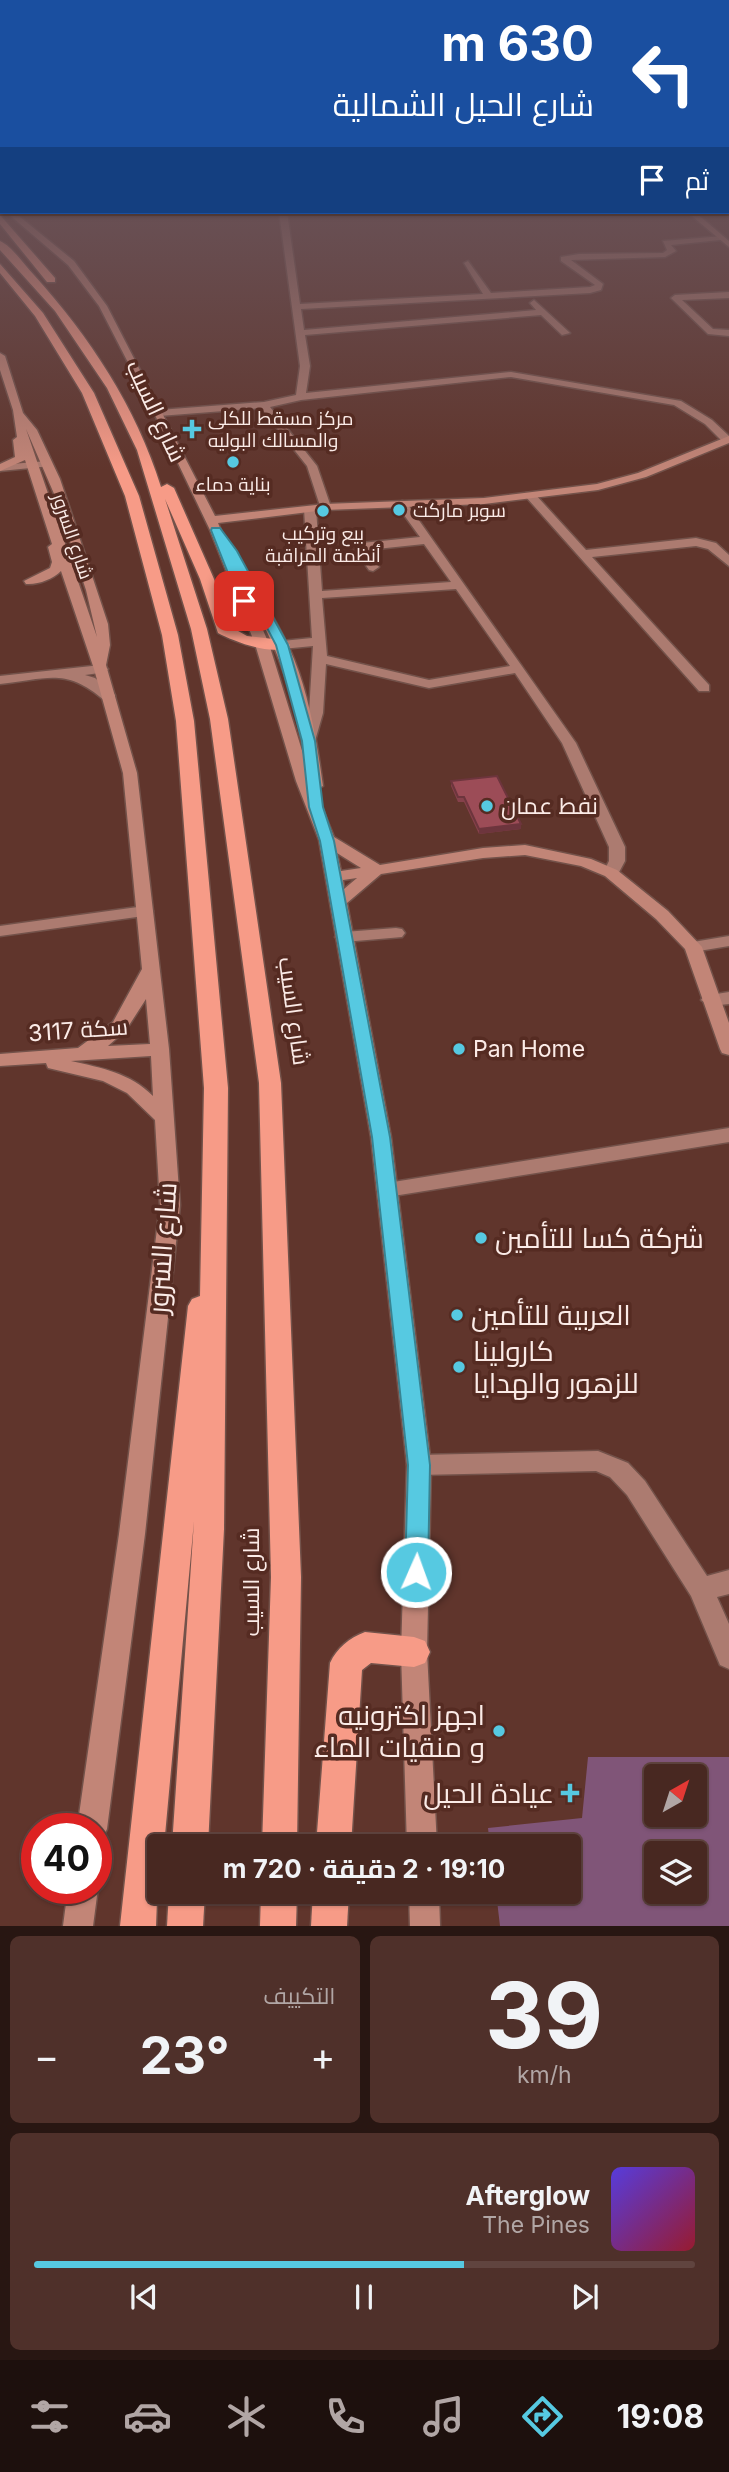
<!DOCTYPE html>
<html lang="ar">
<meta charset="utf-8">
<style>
:root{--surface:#482821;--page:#4f302a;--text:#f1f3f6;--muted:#b1a6a5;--line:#60443f;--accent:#56c9e1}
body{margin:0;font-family:Inter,Cairo,sans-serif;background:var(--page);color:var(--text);direction:rtl;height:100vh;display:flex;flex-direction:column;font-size:26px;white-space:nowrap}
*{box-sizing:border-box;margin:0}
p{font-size:23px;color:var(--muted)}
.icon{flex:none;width:38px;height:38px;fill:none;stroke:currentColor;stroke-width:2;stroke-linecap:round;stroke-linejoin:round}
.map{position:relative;height:1926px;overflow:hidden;direction:ltr}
.sheet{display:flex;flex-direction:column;gap:10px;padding:10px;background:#281612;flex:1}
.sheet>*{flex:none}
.hud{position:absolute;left:0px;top:0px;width:730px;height:214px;box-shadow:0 2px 5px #0004,0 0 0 2px var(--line);direction:rtl;background:#1a4fa0;color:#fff;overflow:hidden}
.needle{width:46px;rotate:39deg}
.fabs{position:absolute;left:644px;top:1764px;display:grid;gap:14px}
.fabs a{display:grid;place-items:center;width:63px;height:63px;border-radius:7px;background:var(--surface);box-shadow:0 2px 5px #0004,0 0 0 2px var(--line);font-size:35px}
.speed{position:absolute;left:21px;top:1813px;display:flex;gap:14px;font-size:35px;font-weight:700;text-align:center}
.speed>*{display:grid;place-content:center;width:91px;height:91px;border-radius:50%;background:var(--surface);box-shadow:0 2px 5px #0004,0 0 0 2px var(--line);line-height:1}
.speed .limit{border:10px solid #d22;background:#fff;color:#111}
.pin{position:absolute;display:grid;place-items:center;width:60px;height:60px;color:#fff;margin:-30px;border-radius:14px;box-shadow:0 4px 10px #0006}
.me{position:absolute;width:77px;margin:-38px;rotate:2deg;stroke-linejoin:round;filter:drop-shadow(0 0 5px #0008)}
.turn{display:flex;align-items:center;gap:24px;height:147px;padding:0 21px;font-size:32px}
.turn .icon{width:91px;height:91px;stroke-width:2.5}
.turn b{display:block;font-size:49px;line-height:60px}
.then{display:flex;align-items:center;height:66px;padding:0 21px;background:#0003;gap:14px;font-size:26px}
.big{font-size:52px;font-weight:700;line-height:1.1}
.sheet .widget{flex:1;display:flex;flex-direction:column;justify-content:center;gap:10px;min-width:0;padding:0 24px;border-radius:10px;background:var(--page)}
.sheet .dial{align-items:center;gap:0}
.dial b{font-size:91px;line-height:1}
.song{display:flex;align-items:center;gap:21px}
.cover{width:84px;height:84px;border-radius:10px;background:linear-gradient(135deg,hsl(250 70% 55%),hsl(350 70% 35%))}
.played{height:7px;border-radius:4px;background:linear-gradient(90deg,var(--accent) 65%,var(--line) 65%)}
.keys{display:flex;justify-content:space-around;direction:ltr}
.heat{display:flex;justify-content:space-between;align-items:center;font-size:38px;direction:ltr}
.sheet .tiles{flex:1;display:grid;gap:10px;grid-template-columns:1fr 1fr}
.widget:last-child{grid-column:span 2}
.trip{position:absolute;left:147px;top:1834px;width:434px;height:70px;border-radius:7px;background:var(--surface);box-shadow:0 2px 5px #0004,0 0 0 2px var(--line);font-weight:700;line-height:70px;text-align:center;direction:rtl}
.dock{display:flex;height:112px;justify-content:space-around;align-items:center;background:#1d100d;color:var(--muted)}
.dock .icon{width:49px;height:49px}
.dock .selected{color:var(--accent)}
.dock b{font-size:32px;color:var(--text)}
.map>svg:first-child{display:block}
.green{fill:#805578;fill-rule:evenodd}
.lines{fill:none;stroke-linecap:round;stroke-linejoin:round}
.street-casing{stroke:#73524a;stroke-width:3}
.secondary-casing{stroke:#73524a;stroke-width:3}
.highway-casing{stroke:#73524a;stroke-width:3}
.street{fill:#ac7b70;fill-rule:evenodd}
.secondary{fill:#c28577;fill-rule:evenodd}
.highway{fill:#f79b87;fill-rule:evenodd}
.wall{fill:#86414b}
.shaded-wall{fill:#6d353d}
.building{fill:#9c4c57;stroke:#6d353d;stroke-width:2}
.route{fill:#56c9e1;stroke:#388392;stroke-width:2}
.poi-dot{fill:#56c9e1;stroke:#552b22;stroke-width:2.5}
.labels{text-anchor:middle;stroke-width:7;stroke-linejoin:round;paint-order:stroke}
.far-poi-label{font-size:19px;fill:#fbebe7;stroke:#552b22;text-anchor:start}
.far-street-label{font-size:19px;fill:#fbebe7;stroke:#552b22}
.street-label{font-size:23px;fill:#fbebe7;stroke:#552b22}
.poi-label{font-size:23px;fill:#fbebe7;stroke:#552b22;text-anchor:start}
.near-poi-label{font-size:28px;fill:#fbebe7;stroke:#552b22;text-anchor:start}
.near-street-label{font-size:28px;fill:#fbebe7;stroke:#552b22}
</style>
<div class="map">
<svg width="729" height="1926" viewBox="0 0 729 1926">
<rect width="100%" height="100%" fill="#60352c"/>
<!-- green -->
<path class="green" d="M588 1757H729V1926H500L496 1892H569V1846H490L488 1828 582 1818ZM656 1776H695V1815H656ZM656 1853H695V1892H656Z"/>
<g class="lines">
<defs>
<g id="street">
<path d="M279 212H287L300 304 483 294 464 263 468 261 491 293 590 287 595 285 561 261V257L579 254 663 253 667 250 663 241 723 236 720 240 671 245 676 251 665 257 571 260 603 284 601 290 590 293 301 309 304 330 536 310 530 303 534 300 570 333 562 335 541 315 305 335 310 366 306 393 511 372 681 401 712 420 729 436V441H722L705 424 674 405 511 377 301 400 270 407 317 466 331 507 321 509 307 466 261 408 159 416 154 413 159 410 264 402 296 395 300 366Z"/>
<path d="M729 292V298L682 300 713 329 729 330V336L708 334 671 298 675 295Z"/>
<path d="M47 461 51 462V466L0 471V465Z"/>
<path d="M526 493H534L586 550 696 538 716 543 729 555V566L708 549 696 546 592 557 709 685V691H699L526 497Z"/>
<path d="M402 501 406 502 576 743 625 847V861L617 876 611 878 603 873 609 861V847L562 743 515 673 429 688 326 664 323 713 315 741 308 745 301 741 309 713 313 646 282 649 275 645 282 641 312 638 304 509 310 506 316 509 322 591 451 582 424 544 367 550 379 567 373 571 369 570 355 550 358 544 362 543 420 537 396 504ZM456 589 510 666 429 680 327 656 322 598Z"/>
<path d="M101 665 108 669 106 672 85 675 95 678 115 695V701H105C66 667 48 679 0 684V676Z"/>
<path d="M145 906 153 911 151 915 0 936V926Z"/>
<path d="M396 928 402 929 405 933 402 937 344 942 335 937 344 932Z"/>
<path d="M729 936V946L693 952 684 947 693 942Z"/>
<path d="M729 992V1004L710 1006 701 1000 704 996Z"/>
<path d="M729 1128V1142L387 1197 380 1195 377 1190 380 1185 387 1183Z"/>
<path d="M598 1451 628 1463 645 1481 707 1576 729 1570V1594L717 1597 729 1624V1669L720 1665 691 1596 627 1495 610 1477 596 1471 419 1475 410 1472 407 1465 410 1458 419 1455Z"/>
</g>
<g id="secondary">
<path d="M6 212H14L74 261 107 306 215 516 325 504 484 498 597 484 638 473 729 436V443L646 477 598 490 484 504 325 510 218 523 242 580 247 578 253 582C267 607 283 632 294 659 310 699 317 743 323 786L315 790 334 837 380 865 483 848 525 845 591 859 617 870 668 911 702 947 729 1023V1055L722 1053 720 1049 685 949 656 919 605 876 581 866 525 855 483 858 381 874 347 903 391 1137 431 1465 427 1652 437 1846H407L401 1652 407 1465 371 1137 319 840 296 781 255 644 210 530 154 413 99 306 68 265ZM250 600C279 650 296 699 304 757L269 644ZM337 853 361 868 341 871ZM357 878 344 889 343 880Z"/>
<path d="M687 212H695L729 241V247Z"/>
<path d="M0 353 5 356 23 413 37 430 60 479 108 624 110 645 106 665 137 773 169 1049 180 1205 145 1534 107 1829 102 1839 96 1842V1829H77L119 1534 160 1205 155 1120 127 1093 103 1081 48 1068 46 1063 0 1066V1054L78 1048 113 1022 142 969 123 773 94 669 61 571C53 579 38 585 26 584L24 581 50 568 52 562 48 547 52 544 25 460 0 471V464L15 457 13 440 17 437 13 410 0 370ZM26 429 55 496 86 590 97 637ZM146 999 150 1044 108 1046 126 1030ZM151 1056 153 1096C130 1073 102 1068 71 1061Z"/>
<path d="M96 1884 98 1888 93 1926H63L68 1888H96Z"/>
<path d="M409 1892H439L440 1926H410Z"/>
</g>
<g id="highway">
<path d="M0 215 55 278V282H47L0 224Z"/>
<path d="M0 241C13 247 24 265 34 275 90 337 136 407 161 487L167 484 174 488 214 579 231 627 247 636 282 640 290 645C276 658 233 641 218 633L200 579 165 499 207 629 228 719 281 1083 301 1577 297 1846H262L271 1577 259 1083 210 719 191 629 137 450 107 388 55 311 0 250Z"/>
<path d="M0 264 43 313 94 393 139 496 178 635 194 721 228 1088 224 1529 208 1846H172L194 1521 164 1846H159L156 1926H120L188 1306 192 1299 200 1296 204 1088 176 721 162 635 125 496 82 393 35 316 0 273Z"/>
<path d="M365 1632 414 1637 425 1641 430 1652 425 1663 414 1667 371 1663 362 1670 351 1846H316L330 1663C337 1648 349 1638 365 1632Z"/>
<path d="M169 1892H205L203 1926H167Z"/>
<path d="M261 1892H297L296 1926H260Z"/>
<path d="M313 1892H349L347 1926H311Z"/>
</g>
</defs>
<!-- street casing -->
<use href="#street" class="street-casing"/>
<!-- secondary casing -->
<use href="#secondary" class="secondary-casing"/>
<!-- highway casing -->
<use href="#highway" class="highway-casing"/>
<!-- street -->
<use href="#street" class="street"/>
<!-- secondary -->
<use href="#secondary" class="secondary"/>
<!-- highway -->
<use href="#highway" class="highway"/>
</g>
<!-- wall -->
<path class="wall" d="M451 781 521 829 479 834 464 802H458L451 786Z"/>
<!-- shaded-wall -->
<path class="shaded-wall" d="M521 824V829L479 834V829Z"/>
<!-- building -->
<path class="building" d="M497 776 521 824 479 829 464 797H458L451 781Z"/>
<!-- sky -->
<linearGradient id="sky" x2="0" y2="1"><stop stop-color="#351d18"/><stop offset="0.43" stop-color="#695156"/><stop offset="1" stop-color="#695156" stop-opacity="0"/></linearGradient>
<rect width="729" height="470" fill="url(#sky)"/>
<!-- route -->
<path class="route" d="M212 528H220L237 551 288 645 315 741 323 807 334 841 390 1137 430 1465 428 1572 425 1579 416 1582 408 1579 405 1572 408 1465 372 1137 320 841 309 807 302 741 276 645 242 580 250 601 244 604 239 601 211 530Z"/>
<!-- markers -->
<g class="poi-dot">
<path d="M188.5 418.5h7v7h7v7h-7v7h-7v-7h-7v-7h7z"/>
<circle cx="233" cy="462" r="7"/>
<circle cx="399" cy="510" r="7"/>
<circle cx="323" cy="511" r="7"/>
<circle cx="487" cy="806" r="7"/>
<circle cx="459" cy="1049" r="7"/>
<circle cx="481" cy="1238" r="7"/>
<circle cx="457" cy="1315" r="7"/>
<circle cx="459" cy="1367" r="7"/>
<circle cx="499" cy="1731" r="7"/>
<path d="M566.5 1782.5h7v7h7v7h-7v7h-7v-7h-7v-7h7z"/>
</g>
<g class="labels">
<!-- far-poi labels -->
<g class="far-poi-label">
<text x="208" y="425">مركز مسقط للكلى<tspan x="208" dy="22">والمسالك البوليه</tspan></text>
<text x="233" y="491" text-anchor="middle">بناية دماء</text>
<text x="413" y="517">سوبر ماركت</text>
<text x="323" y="540" text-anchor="middle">بيع وتركيب<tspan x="323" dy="22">أنظمة المراقبة</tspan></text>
</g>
<!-- far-street labels -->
<g class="far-street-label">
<text transform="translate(73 536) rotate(71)" y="7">شارع السرور</text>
</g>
<!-- street labels -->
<g class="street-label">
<text transform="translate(156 411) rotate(65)" y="8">شارع السيب</text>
<text transform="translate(294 1011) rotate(82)" y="8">شارع السيب</text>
<text transform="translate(78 1030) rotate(-4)" y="8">سكة 3117</text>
<text transform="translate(251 1582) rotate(-90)" y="8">شارع السيب</text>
</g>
<!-- poi labels -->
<g class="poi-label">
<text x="501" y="814">نفط عمان</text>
<text x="473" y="1057">Pan Home</text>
</g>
<!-- near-poi labels -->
<g class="near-poi-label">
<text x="495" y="1248">شركة كسا للتأمين</text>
<text x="471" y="1325">العربية للتأمين</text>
<text x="473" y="1361">كارولينا<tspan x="473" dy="32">للزهور والهدايا</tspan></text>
<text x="485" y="1725" text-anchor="end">اجهز اكترونيه<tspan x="485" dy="32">و منقيات الماء</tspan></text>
<text x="554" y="1803" text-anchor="end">عيادة الحيل</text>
</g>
<!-- near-street labels -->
<g class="near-street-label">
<text transform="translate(162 1248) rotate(-86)" y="10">شارع السرور</text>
</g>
</g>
</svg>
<div class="fabs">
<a><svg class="needle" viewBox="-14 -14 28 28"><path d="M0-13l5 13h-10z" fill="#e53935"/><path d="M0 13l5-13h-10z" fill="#b1a6a5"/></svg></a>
<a><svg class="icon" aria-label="layers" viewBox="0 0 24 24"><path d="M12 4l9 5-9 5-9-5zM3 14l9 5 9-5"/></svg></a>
</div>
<div class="speed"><div class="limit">40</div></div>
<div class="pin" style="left:244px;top:601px;background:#d93025"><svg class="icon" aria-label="arrive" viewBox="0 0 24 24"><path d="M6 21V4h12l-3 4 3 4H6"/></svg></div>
<svg class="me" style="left:416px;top:1572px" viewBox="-20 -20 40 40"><circle r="17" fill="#56c9e1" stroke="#fff" stroke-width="3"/><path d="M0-11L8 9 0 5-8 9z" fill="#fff"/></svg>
<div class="trip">19:10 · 2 دقيقة · 720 m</div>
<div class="hud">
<div class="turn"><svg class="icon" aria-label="left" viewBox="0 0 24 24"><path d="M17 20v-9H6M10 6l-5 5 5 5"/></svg><div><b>630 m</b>شارع الحيل الشمالية</div></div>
<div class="then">ثم<svg class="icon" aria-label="arrive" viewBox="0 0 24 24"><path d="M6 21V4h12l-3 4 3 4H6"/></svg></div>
</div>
</div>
<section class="sheet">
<div class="tiles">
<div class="widget dial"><b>39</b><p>km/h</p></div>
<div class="widget"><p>التكييف</p>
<div class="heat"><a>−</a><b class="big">23°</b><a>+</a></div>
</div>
<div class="widget">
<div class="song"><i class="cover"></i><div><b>Afterglow</b><p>The Pines</p></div></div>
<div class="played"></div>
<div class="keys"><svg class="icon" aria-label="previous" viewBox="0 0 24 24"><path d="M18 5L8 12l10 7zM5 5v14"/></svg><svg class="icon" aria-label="pause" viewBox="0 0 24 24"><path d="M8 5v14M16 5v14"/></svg><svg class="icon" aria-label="next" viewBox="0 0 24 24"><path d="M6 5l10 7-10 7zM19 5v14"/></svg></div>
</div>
</div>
</section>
<nav class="dock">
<b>19:08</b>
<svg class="icon selected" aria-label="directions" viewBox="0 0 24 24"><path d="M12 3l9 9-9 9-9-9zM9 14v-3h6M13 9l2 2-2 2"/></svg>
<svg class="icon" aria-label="music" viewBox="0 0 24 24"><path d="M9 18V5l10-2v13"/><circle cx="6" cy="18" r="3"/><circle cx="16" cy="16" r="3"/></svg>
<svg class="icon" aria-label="phone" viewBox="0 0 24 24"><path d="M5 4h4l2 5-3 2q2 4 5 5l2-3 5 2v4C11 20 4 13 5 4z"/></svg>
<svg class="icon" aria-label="climate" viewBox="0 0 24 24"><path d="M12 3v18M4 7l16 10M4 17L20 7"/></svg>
<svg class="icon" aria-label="car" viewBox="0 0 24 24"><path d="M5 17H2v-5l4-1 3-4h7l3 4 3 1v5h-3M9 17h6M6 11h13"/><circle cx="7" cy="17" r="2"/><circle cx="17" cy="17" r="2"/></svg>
<svg class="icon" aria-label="filters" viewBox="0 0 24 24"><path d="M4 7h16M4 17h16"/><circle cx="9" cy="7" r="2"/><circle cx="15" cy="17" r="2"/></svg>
</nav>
